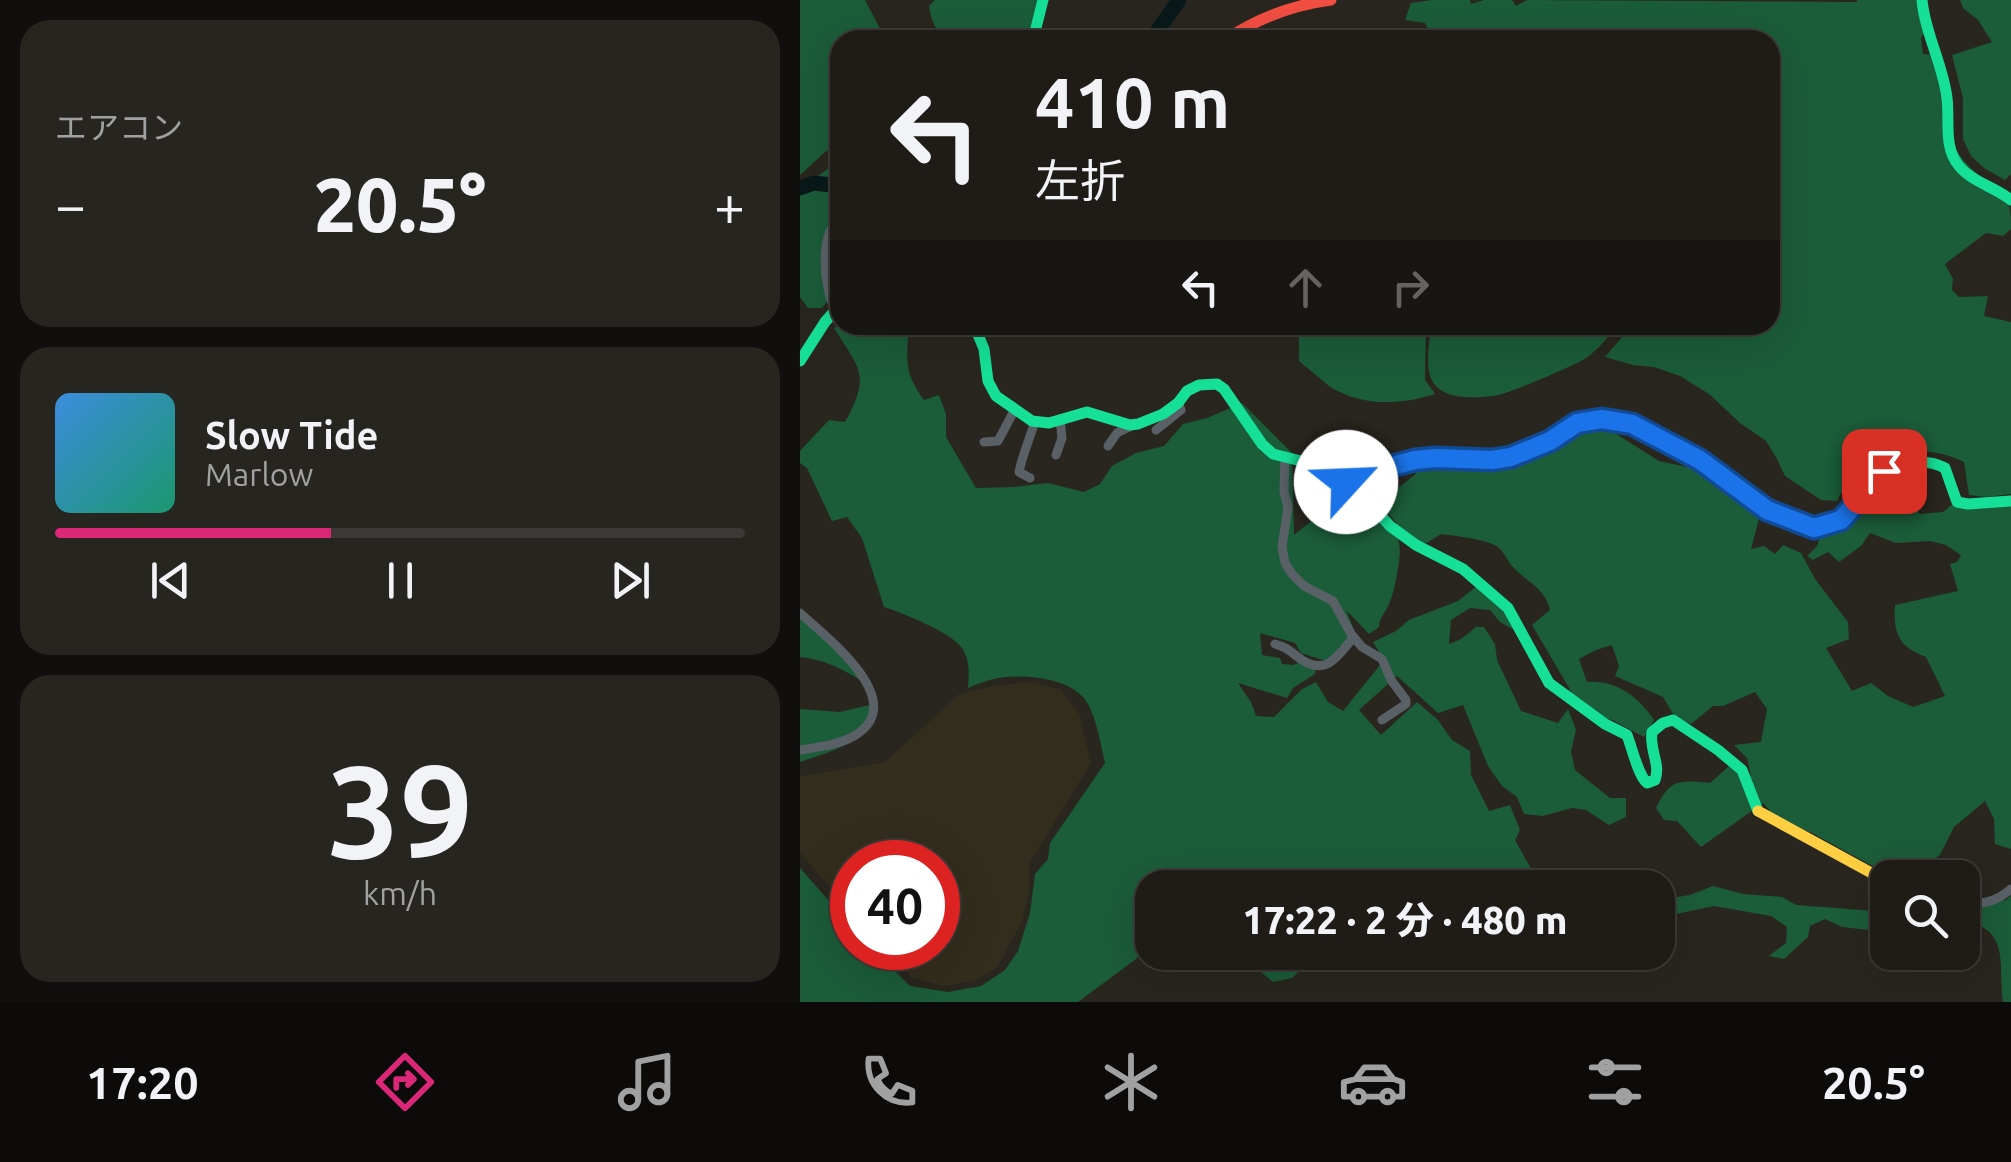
<!DOCTYPE html>
<html lang="ja">
<meta charset="utf-8">
<style>
:root{--surface:#1f1c17;--page:#272520;--text:#f1f3f6;--muted:#a1a1a1;--line:#3c3a36;--accent:#db2777}
body{margin:0;font-family:Ubuntu,"Noto Sans JP",sans-serif;background:var(--page);color:var(--text);height:100vh;display:flex;flex-direction:column;font-size:38px;white-space:nowrap}
*{box-sizing:border-box;margin:0}
p{font-size:32px;color:var(--muted)}
.icon{flex:none;width:55px;height:55px;fill:none;stroke:currentColor;stroke-width:2;stroke-linecap:round;stroke-linejoin:round}
.map{position:relative;flex:1;overflow:hidden}
.panel{display:flex;flex-direction:column;gap:20px;padding:20px;background:#110f0d;width:800px}
.panel>*{flex:none}
.banner{position:absolute;left:30px;top:30px;width:950px;height:305px;border-radius:30px;box-shadow:0 10px 40px #0002,0 0 0 2px var(--line);background:#1f1c17;color:var(--text);overflow:hidden}
.buttons{position:absolute;left:1070px;top:860px;display:grid;gap:20px}
.buttons a{display:grid;place-items:center;width:110px;height:110px;border-radius:20px;background:var(--surface);box-shadow:0 10px 40px #0002,0 0 0 2px var(--line);font-size:50px}
.speed{position:absolute;left:30px;top:840px;display:flex;gap:20px;font-size:50px;font-weight:700;text-align:center}
.speed>*{display:grid;place-content:center;width:130px;height:130px;border-radius:50%;background:var(--surface);box-shadow:0 10px 40px #0002,0 0 0 2px var(--line);line-height:1}
.speed .limit{border:15px solid #d22;background:#fff;color:#111}
.pin{position:absolute;display:grid;place-items:center;width:85px;height:85px;color:#fff;margin:-42px;border-radius:20px;box-shadow:0 5px 15px #0006}
.me{position:absolute;width:110px;margin:-55px;rotate:65deg;stroke-linejoin:round;filter:drop-shadow(0 0 8px #0008)}
.turn{display:flex;align-items:center;gap:35px;height:210px;padding:0 40px;font-size:45px}
.turn .icon{width:130px;height:130px;stroke-width:2.5}
.turn b{display:block;font-size:70px;line-height:85px}
.lanes{display:flex;align-items:center;height:95px;padding:0 40px;background:#0003;justify-content:center;gap:50px;direction:ltr}
.lanes .off{opacity:.35}
.big{font-size:75px;font-weight:800;line-height:1.1}
.panel .card{flex:1;display:flex;flex-direction:column;justify-content:center;gap:15px;min-width:0;padding:0 35px;border-radius:30px;background:var(--page)}
.panel .dial{align-items:center;gap:0}
.dial b{font-size:130px;line-height:1}
.song{display:flex;align-items:center;gap:30px}
.cover{width:120px;height:120px;border-radius:15px;background:linear-gradient(135deg,hsl(210 70% 55%),hsl(160 70% 35%))}
.played{height:10px;border-radius:5px;background:linear-gradient(90deg,var(--accent) 40%,var(--line) 40%)}
.keys{display:flex;justify-content:space-around;direction:ltr}
.heat{display:flex;justify-content:space-between;align-items:center;font-size:55px;direction:ltr}
.trip{position:absolute;left:335px;top:870px;width:540px;height:100px;border-radius:30px;background:var(--surface);box-shadow:0 10px 40px #0002,0 0 0 2px var(--line);font-weight:800;line-height:100px;text-align:center}
.dock{display:flex;height:160px;justify-content:space-around;align-items:center;background:#0c0b09;color:var(--muted)}
.dock .icon{width:70px;height:70px}
.dock .on{color:var(--accent)}
.dock b{font-size:45px;color:var(--text)}
main{display:flex;flex:1;min-height:0}
.map>svg:first-child{display:block}
.education{fill:#332d1d}
.forest{fill:#1b5c39}
.lines{fill:none;stroke-linecap:round;stroke-linejoin:round}
.river{stroke:#09191a;stroke-width:15}
.street{stroke:#596167;stroke-width:9}
.fast{stroke:#16e098;stroke-width:11}
.slow{stroke:#ffcf43;stroke-width:11}
.jam{stroke:#f24e42;stroke-width:11}
.route-casing{stroke:#114b97;stroke-width:25}
.route{stroke:#1a73e8;stroke-width:18}
</style>
<main>
<section class="panel">
<div class="card"><p>エアコン</p>
<div class="heat"><a>−</a><b class="big">20.5°</b><a>+</a></div>
</div>
<div class="card">
<div class="song"><i class="cover"></i><div><b>Slow Tide</b><p>Marlow</p></div></div>
<div class="played"></div>
<div class="keys"><svg class="icon" aria-label="previous" viewBox="0 0 24 24"><path d="M18 5L8 12l10 7zM5 5v14"/></svg><svg class="icon" aria-label="pause" viewBox="0 0 24 24"><path d="M8 5v14M16 5v14"/></svg><svg class="icon" aria-label="next" viewBox="0 0 24 24"><path d="M6 5l10 7-10 7zM19 5v14"/></svg></div>
</div>
<div class="card dial"><b>39</b><p>km/h</p></div>
</section>
<div class="map">
<svg width="1211" height="1002" viewBox="0 0 1211 1002">
<rect width="100%" height="100%" fill="#29261f"/>
<!-- education -->
<path class="education" d="M230 682 260 689 279 713 291 763 229 864V891L222 922 197 968 173 981 143 986 111 977 85 948H138V862H52V912L0 853V776L85 762 159 694 192 686Z"/>
<!-- forest -->
<g class="forest">
<path d="M0 0H65L86 40H40V144L25 152 0 175Z"/>
<path d="M135 0H246L238 40H147C135 31 131 20 129 6Z"/>
<path d="M632 0H670L671 4 684 0H712L716 6 727 0 1057 2V0H1125L1128 27 1121 38 1123 54 1139 55 1154 145C1167 173 1196 183 1209 205 1211 212 1211 221 1211 229L1203 236 1186 233 1145 264 1153 279 1152 290 1159 297 1188 296 1184 316 1211 322V494L1186 497 1169 495 1164 462C1118 439 1059 453 1037 501L1021 500 985 476 977 459 966 441 940 423 909 394 880 376 854 367 833 365 805 357 828 330 836 325H970V40H642L649 36 646 29H628L625 23 605 20 611 3Z"/>
<path d="M1160 0H1211V174L1205 180 1184 168 1171 156 1163 139V98L1152 55 1192 42 1178 20 1163 8Z"/>
<path d="M40 160V237L32 247 34 269 40 284 22 308H8L0 297V189Z"/>
<path d="M40 325H67L77 330 90 332 96 325H108C108 360 102 369 124 400L139 395 146 414V437L176 488 214 487 248 483 284 492 300 484 312 466 336 453 364 446 383 424 407 418 442 403 492 453 494 535 525 510 526 489 502 481V461L512 462 577 507 553 502 549 508 552 515 574 511C601 533 603 541 597 574 595 584 593 597 588 606 584 615 580 616 579 627L569 634 546 610 557 637 532 663 501 653 495 643 460 633 462 655 480 658 482 664 493 665 506 660 516 665 515 674 493 688 487 698 438 683 451 702 456 716 474 717 502 689 516 682 528 702 543 711 584 660 573 642 596 631 609 620 658 601 682 582C709 603 716 606 730 639L700 622 690 610 670 608 651 620 649 644 661 639 676 627H684L695 644 697 660 721 711 758 723 768 709 776 730 771 751 775 770 810 798H826V817L809 825 786 810 772 808 743 816 724 814 717 797 702 786 688 766 663 705 638 713 597 676 559 710 581 735 617 702 638 720 652 740 670 751 671 775 689 811 710 805 720 830 715 840 734 874 758 887 352 888V938L336 959 278 1002H0V868L52 927V948H72L110 986 148 992 181 986 205 970 218 951 230 913 235 874 248 859 250 843 305 763C301 746 295 708 282 696 265 679 230 675 206 677 193 678 180 683 168 688 169 674 170 660 162 648 152 633 103 613 84 607L62 538 47 517 32 521 7 468 0 463V451L29 420 45 422C71 374 60 370 34 328Z"/>
<path d="M499 325H626L625 380 635 394C601 405 561 407 529 386 519 378 509 369 499 361Z"/>
<path d="M631 325H818C808 337 799 349 786 358 774 366 706 395 693 396 676 398 647 400 635 385 623 371 630 342 631 325Z"/>
<path d="M799 423 859 461 892 468H913L962 507 951 549 964 546 975 554 983 545 1001 553 1015 579 1048 622 1049 639 1026 648 1052 691 1071 683 1088 696 1113 707 1145 696 1126 657C1099 647 1093 634 1095 605L1158 591 1150 564 1157 562 1161 555 1146 545 1130 541 1096 543 1070 533 1061 546 1039 562 1028 552 1013 560 1007 556 1017 546 1025 526 1031 523V512L1043 510 1051 514 1064 498 1078 492 1081 498 1091 503 1106 497 1120 514 1143 512 1155 502 1211 504V849L1195 844 1194 819 1185 801 1154 827 1140 855 1109 877 1087 874 1012 833 976 818 963 803 901 847 877 821 864 820 856 808C870 779 879 780 910 783L937 759 951 776 947 758 934 745 961 742 967 709 955 692 923 706H913L891 724 877 720 863 697 815 676 819 666 812 645 796 650 779 659 787 682C816 680 838 696 854 720L844 737 812 720 780 712 768 686 732 625 750 610C745 588 728 583 713 567 708 562 704 552 698 547 686 539 656 536 641 534L627 543 610 540 564 483 584 484 594 491 616 474 614 470 605 466 734 452C757 445 777 432 799 423Z"/>
<path d="M0 609 74 689C50 673 29 660 0 657Z"/>
<path d="M78 703C56 747 44 747 0 762V709L40 712Z"/>
<path d="M913 886 943 894 982 897 996 905 1087 912V940H1081L1068 930 1042 927 1025 919 1010 926 1008 937 984 959 969 956 986 943 987 927 971 916 914 906 858 918V900L890 895Z"/>
<path d="M1211 896V1002H1203C1198 963 1211 930 1163 920L1162 902 1206 900Z"/>
<path d="M439 953H518L492 978 473 982Z"/>
</g>
<g class="lines">
<!-- river -->
<g class="river">
<path d="M351 40 379 0"/>
<path d="M0 188 14 183 40 186"/>
</g>
<!-- street -->
<g class="street">
<path d="M35 310C24 288 18 234 40 219"/>
<path d="M356 430 381 410 378 403"/>
<path d="M184 442 198 441 215 409"/>
<path d="M308 446 317 433 331 426"/>
<path d="M256 455 262 438 260 419"/>
<path d="M485 459 484 492 488 507 482 547 485 563 492 574 504 586 533 601 551 634 562 647 582 659 591 680 606 700V704L582 720"/>
<path d="M230 478 219 472C222 456 230 438 235 421"/>
<path d="M0 613C26 637 112 702 54 736 38 745 18 747 0 750"/>
<path d="M475 644C487 647 492 653 502 660 528 676 538 655 554 637"/>
<path d="M1162 903C1182 905 1196 902 1211 889"/>
</g>
<!-- fast -->
<g class="fast">
<path d="M1122 0C1125 34 1143 64 1147 98 1150 121 1143 147 1159 166 1172 182 1195 187 1211 200"/>
<path d="M233 40 243 0"/>
<path d="M174 325 184 349 188 381 196 396 232 421 249 423 287 412 330 425 338 424 363 414 378 403 387 391 399 385 417 384 424 389 462 444 473 454 525 467 564 497 590 526 616 545 663 569 708 608 749 683 805 724 827 735C832 748 838 775 847 783L855 780C861 764 849 750 852 732L863 723 873 720 918 750 942 770 958 811"/>
<path d="M0 361 25 322 40 305"/>
<path d="M538 474C567 473 592 462 620 459 651 456 682 465 712 457 749 447 777 413 818 421 862 430 902 461 937 488 958 503 983 525 1011 527 1019 528 1018 526 1025 524 1029 523 1037 522 1040 520 1069 506 1072 467 1108 463 1121 461 1133 462 1145 468L1157 502 1168 504 1211 501"/>
</g>
<!-- slow -->
<path class="slow" d="M958 811 1088 882"/>
<!-- jam -->
<path class="jam" d="M425 40C458 18 492 5 531 0"/>
</g>
<g class="lines">
<defs>
<path id="route" d="M546 482 534 474 566 473 615 460 636 458 692 460 711 457 750 441 777 423 802 419 832 424 900 460 967 510 1014 528 1041 520 1084 471"/>
</defs>
<!-- route casing -->
<use href="#route" class="route-casing"/>
<!-- route -->
<use href="#route" class="route"/>
</g>
</svg>
<div class="buttons">
<a><svg class="icon" aria-label="search" viewBox="0 0 24 24"><circle cx="10" cy="10" r="6"/><path d="M15 15l6 6"/></svg></a>
</div>
<div class="speed"><div class="limit">40</div></div>
<div class="pin" style="left:1084px;top:471px;background:#d93025"><svg class="icon" aria-label="arrive" viewBox="0 0 24 24"><path d="M6 21V4h12l-3 4 3 4H6"/></svg></div>
<svg class="me" style="left:546px;top:482px" viewBox="-20 -20 40 40"><circle r="19" fill="#fff"/><path d="M0-13L10 11 0 6-10 11z" fill="#1a73e8"/></svg>
<div class="trip">17:22 · 2 分 · 480 m</div>
<div class="banner">
<div class="turn"><svg class="icon" aria-label="left" viewBox="0 0 24 24"><path d="M17 20v-9H6M10 6l-5 5 5 5"/></svg><div><b>410 m</b>左折</div></div>
<div class="lanes"><svg class="icon" aria-label="left" viewBox="0 0 24 24"><path d="M17 20v-9H6M10 6l-5 5 5 5"/></svg><svg class="icon off" aria-label="ahead" viewBox="0 0 24 24"><path d="M12 20V5M6 11l6-6 6 6"/></svg><svg class="icon off" aria-label="right" viewBox="0 0 24 24"><path d="M7 20v-9h11M14 6l5 5-5 5"/></svg></div>
</div>
</div>
</main>
<nav class="dock">
<b>17:20</b>
<svg class="icon on" aria-label="directions" viewBox="0 0 24 24"><path d="M12 3l9 9-9 9-9-9zM9 14v-3h6M13 9l2 2-2 2"/></svg>
<svg class="icon" aria-label="music" viewBox="0 0 24 24"><path d="M9 18V5l10-2v13"/><circle cx="6" cy="18" r="3"/><circle cx="16" cy="16" r="3"/></svg>
<svg class="icon" aria-label="phone" viewBox="0 0 24 24"><path d="M5 4h4l2 5-3 2q2 4 5 5l2-3 5 2v4C11 20 4 13 5 4z"/></svg>
<svg class="icon" aria-label="climate" viewBox="0 0 24 24"><path d="M12 3v18M4 7l16 10M4 17L20 7"/></svg>
<svg class="icon" aria-label="car" viewBox="0 0 24 24"><path d="M5 17H2v-5l4-1 3-4h7l3 4 3 1v5h-3M9 17h6M6 11h13"/><circle cx="7" cy="17" r="2"/><circle cx="17" cy="17" r="2"/></svg>
<svg class="icon" aria-label="filters" viewBox="0 0 24 24"><path d="M4 7h16M4 17h16"/><circle cx="9" cy="7" r="2"/><circle cx="15" cy="17" r="2"/></svg>
<b>20.5°</b>
</nav>
